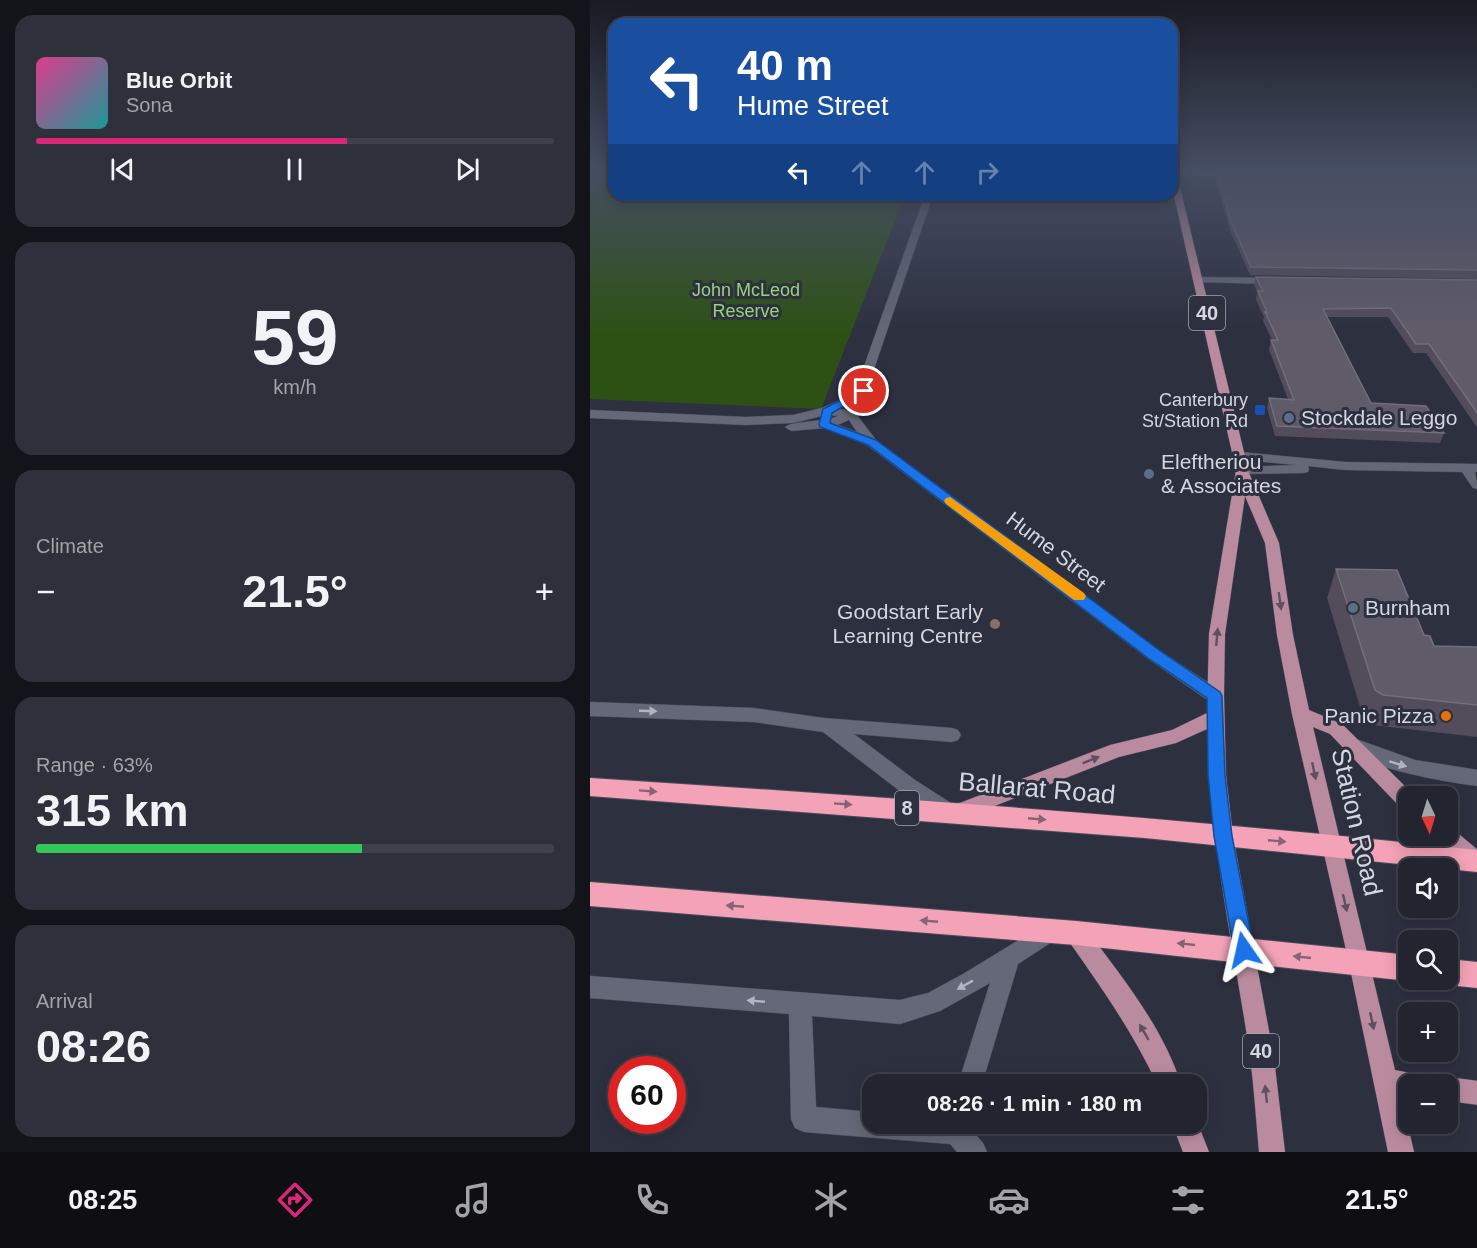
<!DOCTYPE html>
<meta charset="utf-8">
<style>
:root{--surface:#22242f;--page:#2e303b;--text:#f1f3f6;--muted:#a2a4aa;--line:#3f414b;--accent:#db2777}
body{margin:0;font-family:Arial,sans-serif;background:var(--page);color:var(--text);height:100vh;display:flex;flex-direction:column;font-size:22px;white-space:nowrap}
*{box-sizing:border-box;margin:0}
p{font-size:20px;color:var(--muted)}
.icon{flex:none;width:33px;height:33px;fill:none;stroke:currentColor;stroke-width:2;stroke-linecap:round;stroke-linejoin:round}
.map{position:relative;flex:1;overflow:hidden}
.sheet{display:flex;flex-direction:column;gap:15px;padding:15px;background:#13141a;width:590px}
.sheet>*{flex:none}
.top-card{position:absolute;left:18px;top:18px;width:570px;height:183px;border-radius:18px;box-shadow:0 3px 15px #0003,0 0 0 2px var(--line);background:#1a4fa0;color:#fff;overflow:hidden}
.needle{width:39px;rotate:176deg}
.fabs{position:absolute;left:808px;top:786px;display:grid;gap:12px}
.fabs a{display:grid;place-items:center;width:60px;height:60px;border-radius:12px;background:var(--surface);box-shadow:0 3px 15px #0003,0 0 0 2px var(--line);font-size:30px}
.speed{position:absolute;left:18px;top:1056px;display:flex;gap:12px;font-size:30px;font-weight:700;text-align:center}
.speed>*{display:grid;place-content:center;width:78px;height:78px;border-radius:50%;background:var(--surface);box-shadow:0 3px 15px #0003,0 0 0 2px var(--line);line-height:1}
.speed .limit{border:9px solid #d22;background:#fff;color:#111}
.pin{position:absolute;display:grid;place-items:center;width:51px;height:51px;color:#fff;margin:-26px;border:3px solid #fff;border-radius:50%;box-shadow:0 2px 6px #0007}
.me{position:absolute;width:66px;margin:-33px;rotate:349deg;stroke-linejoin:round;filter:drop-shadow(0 0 4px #0008)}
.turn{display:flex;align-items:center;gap:21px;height:126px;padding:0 30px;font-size:27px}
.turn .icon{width:78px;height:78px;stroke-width:2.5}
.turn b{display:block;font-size:42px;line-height:51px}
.lanes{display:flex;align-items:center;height:57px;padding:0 30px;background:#0003;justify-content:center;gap:30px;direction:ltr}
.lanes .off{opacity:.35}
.big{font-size:45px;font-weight:800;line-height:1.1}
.sheet .card{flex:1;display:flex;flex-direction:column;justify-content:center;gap:9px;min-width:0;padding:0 21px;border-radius:18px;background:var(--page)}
.sheet .dial{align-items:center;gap:0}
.dial b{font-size:78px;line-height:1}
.song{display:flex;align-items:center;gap:18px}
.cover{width:72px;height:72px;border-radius:9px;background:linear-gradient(135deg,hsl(330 70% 55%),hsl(180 70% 35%))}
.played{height:6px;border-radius:3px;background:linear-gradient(90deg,var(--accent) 60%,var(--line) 60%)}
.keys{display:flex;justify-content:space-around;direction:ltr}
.heat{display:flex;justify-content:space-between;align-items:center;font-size:33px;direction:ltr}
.charge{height:9px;border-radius:4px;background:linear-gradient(90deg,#34c759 63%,var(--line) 0)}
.trip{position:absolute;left:272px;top:1074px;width:345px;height:60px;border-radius:18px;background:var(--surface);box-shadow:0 3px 15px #0003,0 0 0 2px var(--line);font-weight:800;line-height:60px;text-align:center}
.menu{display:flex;height:96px;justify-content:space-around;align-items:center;background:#0e0e13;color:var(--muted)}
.menu .icon{width:42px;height:42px}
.menu .on{color:var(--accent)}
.menu b{font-size:27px;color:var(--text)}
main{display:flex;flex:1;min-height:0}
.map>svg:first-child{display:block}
.green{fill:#2d5115}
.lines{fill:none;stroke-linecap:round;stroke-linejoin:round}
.minor-casing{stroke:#4b4d59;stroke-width:1}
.major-casing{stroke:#4b4d59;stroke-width:1}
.highway-casing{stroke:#4b4d59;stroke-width:2}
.minor{fill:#646878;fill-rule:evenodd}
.major{fill:#ba8b9e;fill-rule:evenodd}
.highway{fill:#f3a2b7;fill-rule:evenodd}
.wall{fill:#524c5b}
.building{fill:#605b69;stroke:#726e7c;stroke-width:1.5}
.oneway{fill:#5e5060}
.oneway2{fill:#b2b5c1}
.oneway3{fill:#866375}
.route{fill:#1a73e8;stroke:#114b97;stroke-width:1.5}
.slow{fill:#f59e0b}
.transit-dot{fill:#1a4fb4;stroke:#2d303f;stroke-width:2}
.service-dot{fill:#5c6f8a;stroke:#2d303f;stroke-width:2}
.education-dot{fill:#8d6e63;stroke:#2d303f;stroke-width:2}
.food-dot{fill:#e8710a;stroke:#2d303f;stroke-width:2}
.labels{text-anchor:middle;stroke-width:6;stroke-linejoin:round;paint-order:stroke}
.far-park-label{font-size:18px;fill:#97d475;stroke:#2d303f}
.far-poi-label{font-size:18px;fill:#d4d6e0;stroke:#2d303f;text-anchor:end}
.shield{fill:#2d303f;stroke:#a2a4b0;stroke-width:1.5}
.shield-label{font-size:20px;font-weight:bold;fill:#d4d6e0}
.poi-label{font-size:21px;fill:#d4d6e0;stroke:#2d303f;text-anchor:start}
.street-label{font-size:21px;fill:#d4d6e0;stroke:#2d303f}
.near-street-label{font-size:26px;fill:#d4d6e0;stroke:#2d303f}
</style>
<main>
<section class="sheet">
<div class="card">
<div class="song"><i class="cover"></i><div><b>Blue Orbit</b><p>Sona</p></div></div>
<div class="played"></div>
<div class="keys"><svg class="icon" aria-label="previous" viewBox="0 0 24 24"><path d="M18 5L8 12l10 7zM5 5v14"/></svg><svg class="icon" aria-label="pause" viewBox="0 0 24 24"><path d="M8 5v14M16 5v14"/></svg><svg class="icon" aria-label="next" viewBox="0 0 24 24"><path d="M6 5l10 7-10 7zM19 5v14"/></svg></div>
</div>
<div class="card dial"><b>59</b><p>km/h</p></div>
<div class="card"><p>Climate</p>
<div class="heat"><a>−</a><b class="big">21.5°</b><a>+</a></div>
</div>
<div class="card"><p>Range · 63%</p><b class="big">315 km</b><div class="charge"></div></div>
<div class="card"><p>Arrival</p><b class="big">08:26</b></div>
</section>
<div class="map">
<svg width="888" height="1152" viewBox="0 0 888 1152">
<rect width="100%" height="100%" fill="#2d303f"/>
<!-- green -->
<path class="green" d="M0 170H24V195H315L231 409 0 399Z"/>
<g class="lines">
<defs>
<g id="minor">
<path d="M582 171 645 172 649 174 645 176 583 175Z"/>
<path d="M335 195H343L279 384V402L267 415 286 440 569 650 631 691 634 696 631 701 625 703 619 701 557 658 277 445 235 428 201 431 195 427C202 421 235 422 248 416L236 415 203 423 156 425 0 418V410L156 417 203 415 232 408 248 401 268 383ZM267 395V402L258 410 249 409ZM259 420 267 432 248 425Z"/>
<path d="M609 277 684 278 689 281 684 284 606 282 604 280Z"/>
<path d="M650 452 755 462 888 464V472H885L888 489 883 488 872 472 755 470 718 466 719 469 718 472 713 473 653 474 646 470 648 467 706 465 645 459 644 456 645 453Z"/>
<path d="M0 702 164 708 234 718 362 728 368 730 371 735 368 740 362 742 264 734 325 780 364 805 367 811 364 817 357 819 350 817 311 792 233 732 164 722 0 716Z"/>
<path d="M766 739 825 760 888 770V786C862 783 768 768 757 746L760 741Z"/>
<path d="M460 921 468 924 471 931 468 938 428 964 392 1084H368L400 983 350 1011 310 1024 222 1016 226 1107 282 1112V1124H381L380 1128 393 1143 397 1152H367L360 1144 214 1132 205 1128 201 1119 199 1014 0 998V976L310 1000 338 993 373 974Z"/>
</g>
<g id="major">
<path d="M582 170 586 171 659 473 689 543 703 635 719 710 752 724 825 796H819V811L812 809 740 734 723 727 805 1070 830 1075 833 1084H819V1096L811 1095 824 1152H798L759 963 702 714 687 635 675 543 655 496 635 634 634 696 636 775 643 836 684 1058 695 1152H669C666 1120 664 1088 660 1056 644 947 619 840 617 729L586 743 529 757 369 820 362 818 359 812 362 806 520 745 582 730 617 713 619 634 646 470 582 187Z"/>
<path d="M858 828 864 830 888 850V869C874 868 852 848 847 836H858Z"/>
<path d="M486 923 494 926C530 975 572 1025 591 1084H567C543 1032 511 987 478 940L475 933 478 926Z"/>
<path d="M858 1077 888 1081V1105L858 1101V1084H848L849 1080Z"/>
<path d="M606 1120 608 1124 619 1152H593L582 1124H606Z"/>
</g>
<g id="highway">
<path d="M0 778C296 797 592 818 888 850V872L555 838 0 796Z"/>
<path d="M0 882 486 921 819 955V980H823L819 981 486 945 0 906Z"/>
<path d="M858 959 888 962V988L858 985 848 981V980H858Z"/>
</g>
</defs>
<!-- minor casing -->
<use href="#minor" class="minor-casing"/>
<!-- major casing -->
<use href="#major" class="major-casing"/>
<!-- highway casing -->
<use href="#highway" class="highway-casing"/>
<!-- minor -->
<use href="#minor" class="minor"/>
<!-- major -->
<use href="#major" class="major"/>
<!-- highway -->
<use href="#highway" class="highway"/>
</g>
<!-- wall -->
<g class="wall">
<path d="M626 170 888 174V279L660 275 640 230 625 178Z"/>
<path d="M716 170H888V173Z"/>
<path d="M666 277 888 280V429L836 353H823L798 317H737L781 403 854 433 850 443 685 436 677 408 679 398 698 399 679 350 681 340H682L673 321 674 317 666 300 667 292 664 285Z"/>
<path d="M746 569 834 635 844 646 888 647V737L782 725 774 720 737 598Z"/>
</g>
<!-- building -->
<g class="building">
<path d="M626 170 888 174V270L661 267 641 222Z"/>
<path d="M666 277 888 280V414L839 344H826L801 308 733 309 781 403 836 406 854 433 687 426 679 398 704 400 681 340H688L675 312H677L668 291H673Z"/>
<path d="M746 569 807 570 834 635 840 636 844 646 888 647V705L793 695 785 690Z"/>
</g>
<!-- one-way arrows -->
<defs><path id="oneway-solid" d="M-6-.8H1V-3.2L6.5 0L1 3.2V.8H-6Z" transform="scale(1.5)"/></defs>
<g class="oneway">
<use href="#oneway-solid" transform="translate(690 601) rotate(82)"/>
<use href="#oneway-solid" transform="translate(627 637) rotate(-85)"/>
<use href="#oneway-solid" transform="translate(501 760) rotate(-22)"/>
<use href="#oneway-solid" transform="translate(724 771) rotate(78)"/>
<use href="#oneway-solid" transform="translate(755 903) rotate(77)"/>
<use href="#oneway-solid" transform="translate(782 1021) rotate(78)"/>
<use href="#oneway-solid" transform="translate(554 1032) rotate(-120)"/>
<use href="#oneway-solid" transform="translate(676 1094) rotate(-96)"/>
</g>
<g class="oneway2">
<use href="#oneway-solid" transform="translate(58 711) rotate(2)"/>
<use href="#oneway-solid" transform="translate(808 764) rotate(17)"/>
<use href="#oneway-solid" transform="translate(375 985) rotate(151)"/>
<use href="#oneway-solid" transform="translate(166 1001) rotate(-175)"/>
</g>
<g class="oneway3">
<use href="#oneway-solid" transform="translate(58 791) rotate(4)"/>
<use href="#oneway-solid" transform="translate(253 804) rotate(4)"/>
<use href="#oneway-solid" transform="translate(447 819) rotate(5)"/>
<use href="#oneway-solid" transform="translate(687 841) rotate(5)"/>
<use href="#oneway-solid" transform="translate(145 906) rotate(-175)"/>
<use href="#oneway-solid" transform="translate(339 921) rotate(-175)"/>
<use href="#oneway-solid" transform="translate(596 944) rotate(-174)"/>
<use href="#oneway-solid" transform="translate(712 957) rotate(-174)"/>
</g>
<!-- sky -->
<linearGradient id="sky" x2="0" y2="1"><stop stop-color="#191a23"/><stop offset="0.51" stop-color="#464e63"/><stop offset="1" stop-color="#464e63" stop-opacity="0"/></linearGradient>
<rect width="888" height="332" fill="url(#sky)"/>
<!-- route -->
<path class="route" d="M273 381 278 384V393L270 392 256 405 242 413 240 423 286 440 569 650 630 692 632 696 635 775 642 836 664 950 661 957 654 960 647 957 644 950 624 836 618 775 617 698 558 658 278 445 230 427 229 424 233 409 249 401Z"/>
<!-- slow -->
<path class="slow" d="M360 497 494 593 496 596 494 600H484L356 504 354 501 356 498Z"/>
<!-- markers -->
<rect class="transit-dot" x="664" y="404" width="12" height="12" rx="3"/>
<g class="service-dot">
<circle cx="699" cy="418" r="6"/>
<circle cx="559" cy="474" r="6"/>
<circle cx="763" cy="608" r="6"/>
</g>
<circle class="education-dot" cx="405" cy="624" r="6"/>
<circle class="food-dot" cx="856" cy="716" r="6"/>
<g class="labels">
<!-- far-park labels -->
<g class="far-park-label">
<text x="156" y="296">John McLeod<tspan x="156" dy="21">Reserve</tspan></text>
</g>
<!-- far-poi labels -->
<g class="far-poi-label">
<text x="658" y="406">Canterbury<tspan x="658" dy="21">St/Station Rd</tspan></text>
</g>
<!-- shield labels -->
<g class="shield">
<rect x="599" y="296" width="36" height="34" rx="4.5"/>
<rect x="305" y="791" width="24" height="34" rx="4.5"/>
<rect x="653" y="1034" width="36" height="34" rx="4.5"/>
</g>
<g class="shield-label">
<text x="617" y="320">40</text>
<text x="317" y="815">8</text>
<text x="671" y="1058">40</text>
</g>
<!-- poi labels -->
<g class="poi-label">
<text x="711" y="425">Stockdale Leggo</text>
<text x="571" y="469">Eleftheriou<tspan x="571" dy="24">&amp; Associates</tspan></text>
<text x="775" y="615">Burnham</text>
<text x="393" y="619" text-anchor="end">Goodstart Early<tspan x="393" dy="24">Learning Centre</tspan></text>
<text x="844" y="723" text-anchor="end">Panic Pizza</text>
</g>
<!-- street labels -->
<g class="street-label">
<text transform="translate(466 552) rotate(37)" y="7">Hume Street</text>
</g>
<!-- near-street labels -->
<g class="near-street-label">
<text transform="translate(447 788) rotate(5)" y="9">Ballarat Road</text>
<text transform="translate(767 822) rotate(77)" y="9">Station Road</text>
</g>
</g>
</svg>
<div class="fabs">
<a><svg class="needle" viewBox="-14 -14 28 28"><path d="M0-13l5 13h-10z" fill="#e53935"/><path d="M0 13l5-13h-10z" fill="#a2a4aa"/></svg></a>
<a><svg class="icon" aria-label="sound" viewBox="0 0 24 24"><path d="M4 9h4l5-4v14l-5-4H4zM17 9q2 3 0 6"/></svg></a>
<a><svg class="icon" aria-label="search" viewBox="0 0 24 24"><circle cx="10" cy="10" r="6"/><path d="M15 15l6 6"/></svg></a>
<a>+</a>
<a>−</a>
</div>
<div class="speed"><div class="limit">60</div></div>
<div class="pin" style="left:274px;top:391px;background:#d93025"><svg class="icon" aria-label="arrive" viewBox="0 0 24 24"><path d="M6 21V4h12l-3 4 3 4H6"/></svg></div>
<svg class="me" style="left:654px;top:950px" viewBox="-20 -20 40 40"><path d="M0-17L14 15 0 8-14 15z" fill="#1a73e8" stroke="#fff" stroke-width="4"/></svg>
<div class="trip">08:26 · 1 min · 180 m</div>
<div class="top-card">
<div class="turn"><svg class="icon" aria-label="left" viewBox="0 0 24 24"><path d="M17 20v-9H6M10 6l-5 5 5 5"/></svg><div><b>40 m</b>Hume Street</div></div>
<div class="lanes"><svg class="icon" aria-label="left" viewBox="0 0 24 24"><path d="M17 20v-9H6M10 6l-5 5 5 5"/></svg><svg class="icon off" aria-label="ahead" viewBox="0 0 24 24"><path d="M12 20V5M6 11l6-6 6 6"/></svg><svg class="icon off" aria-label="ahead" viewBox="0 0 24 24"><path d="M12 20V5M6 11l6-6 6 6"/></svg><svg class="icon off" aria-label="right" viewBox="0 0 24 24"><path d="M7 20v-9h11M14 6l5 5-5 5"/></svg></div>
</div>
</div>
</main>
<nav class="menu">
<b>08:25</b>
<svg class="icon on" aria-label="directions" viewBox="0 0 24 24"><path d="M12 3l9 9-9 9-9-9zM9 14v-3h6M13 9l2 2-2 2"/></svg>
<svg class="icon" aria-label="music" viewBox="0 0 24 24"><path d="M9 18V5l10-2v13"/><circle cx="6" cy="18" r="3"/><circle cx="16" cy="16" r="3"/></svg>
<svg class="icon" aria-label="phone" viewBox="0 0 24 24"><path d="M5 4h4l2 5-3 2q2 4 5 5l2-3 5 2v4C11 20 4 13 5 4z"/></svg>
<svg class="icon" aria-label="climate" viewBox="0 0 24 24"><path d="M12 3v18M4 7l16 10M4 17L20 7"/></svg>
<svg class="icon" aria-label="car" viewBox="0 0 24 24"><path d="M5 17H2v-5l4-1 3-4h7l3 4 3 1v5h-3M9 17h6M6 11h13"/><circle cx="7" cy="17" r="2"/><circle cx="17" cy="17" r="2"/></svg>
<svg class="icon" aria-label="filters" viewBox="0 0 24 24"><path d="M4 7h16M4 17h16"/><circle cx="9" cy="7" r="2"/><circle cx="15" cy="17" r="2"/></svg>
<b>21.5°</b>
</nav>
